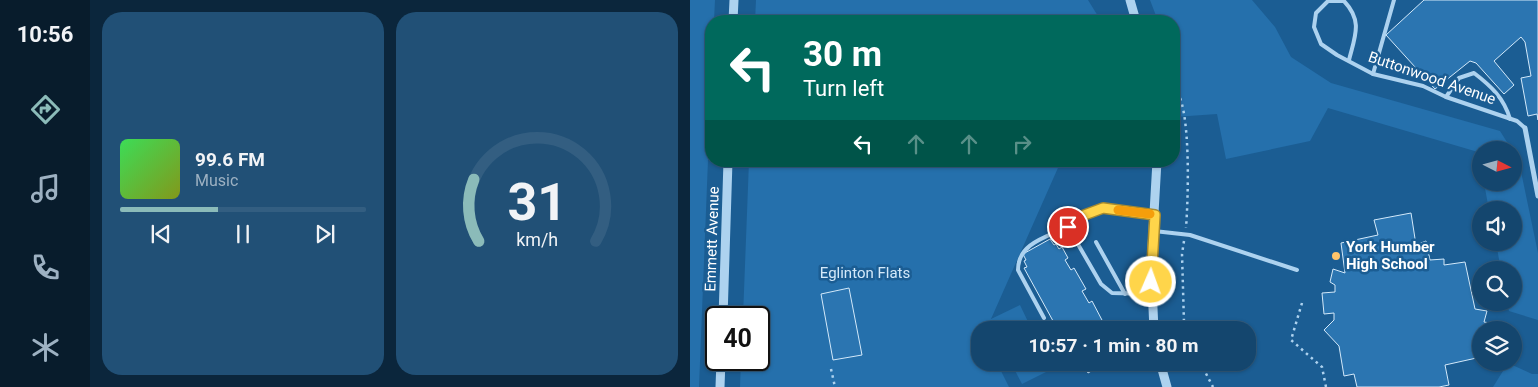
<!DOCTYPE html>
<meta charset="utf-8">
<style>
:root{--surface:#14466e;--page:#215076;--text:#f1f3f6;--muted:#9db1c2;--line:#335e81;--accent:#8bbbb9}
body{margin:0;font-family:Roboto,sans-serif;background:var(--page);color:var(--text);height:100vh;display:flex;flex-direction:column;font-size:19px;white-space:nowrap}
*{box-sizing:border-box;margin:0}
p{font-size:16px;color:var(--muted)}
.icon{flex:none;width:28px;height:28px;fill:none;stroke:currentColor;stroke-width:2;stroke-linecap:round;stroke-linejoin:round}
.map{position:relative;flex:1;overflow:hidden}
.sheet{display:flex;flex-direction:column;gap:12px;padding:12px;background:#0b263c;width:600px}
.sheet>*{flex:none}
.guide{position:absolute;left:15px;top:15px;width:475px;height:152px;border-radius:20px;box-shadow:0 1px 4px #0004,0 0 0 1px var(--line);background:#00695c;color:#fff;overflow:hidden}
.needle{width:32px;rotate:96deg}
.buttons{position:absolute;left:782px;top:141px;display:grid;gap:10px}
.buttons a{display:grid;place-items:center;width:50px;height:50px;border-radius:50%;background:var(--surface);box-shadow:0 1px 4px #0004,0 0 0 1px var(--line);font-size:25px}
.speed{position:absolute;left:15px;top:306px;display:flex;gap:10px;font-size:25px;font-weight:700;text-align:center}
.speed>*{display:grid;place-content:center;width:65px;height:65px;border-radius:50%;background:var(--surface);box-shadow:0 1px 4px #0004,0 0 0 1px var(--line);line-height:1}
.speed .limit{border:2px solid #111;border-radius:8px;background:#fff;color:#111}
.pin{position:absolute;display:grid;place-items:center;width:42px;height:42px;color:#fff;margin:-21px;border:2px solid #fff;border-radius:50%;box-shadow:0 1px 5px #0007}
.me{position:absolute;width:55px;margin:-28px;rotate:2deg;stroke-linejoin:round;filter:drop-shadow(0 0 4px #0008)}
.turn{display:flex;align-items:center;gap:18px;height:105px;padding:0 15px;font-size:22px}
.turn .icon{width:65px;height:65px;stroke-width:2.5}
.turn b{display:block;font-size:35px;line-height:42px}
.lanes{display:flex;align-items:center;height:48px;padding:0 15px;background:#0003;justify-content:center;gap:25px;direction:ltr}
.lanes .off{opacity:.35}
.sheet .card{flex:1;display:flex;flex-direction:column;justify-content:center;gap:8px;min-width:0;padding:0 18px;border-radius:20px;background:var(--page)}
.sheet .dial{align-items:center;gap:0}
.dial svg{height:130px;overflow:visible;fill:none;stroke:var(--line);stroke-width:7;stroke-linecap:round;text-anchor:middle}
.dial text{fill:var(--text);stroke:none}
.song{display:flex;align-items:center;gap:15px}
.cover{width:60px;height:60px;border-radius:8px;background:linear-gradient(135deg,hsl(130 70% 55%),hsl(70 70% 35%))}
.played{height:5px;border-radius:2px;background:linear-gradient(90deg,var(--accent) 40%,var(--line) 40%)}
.keys{display:flex;justify-content:space-around;direction:ltr}
.sheet .tiles{flex:1;display:grid;gap:12px;grid-template-columns:repeat(2,1fr)}
.trip{position:absolute;left:281px;top:321px;width:285px;height:50px;border-radius:20px;background:var(--surface);box-shadow:0 1px 4px #0004,0 0 0 1px var(--line);font-weight:700;line-height:50px;text-align:center}
main{display:flex;flex:1;min-height:0}
.tab-bar{display:flex;flex-direction:column;width:90px;justify-content:space-around;align-items:center;background:#081c2c;color:var(--muted)}
.tab-bar .icon{width:35px;height:35px}
.tab-bar .current{color:var(--accent)}
.tab-bar b{font-size:22px;color:var(--text)}
.map>svg:first-child{display:block}
.green{fill:#2570ac}
.building{fill:#2b75b1;stroke:#d3e9fa}
.lines{fill:none;stroke-linecap:round;stroke-linejoin:round}
.path{stroke:#add2ef;stroke-width:2.5;stroke-dasharray:2.5 4;stroke-linecap:butt}
.service{stroke:#add2ef;stroke-width:4}
.minor{stroke:#add2ef;stroke-width:5}
.tertiary{stroke:#add2ef;stroke-width:9}
.route-casing{stroke:#a68a30;stroke-width:12}
.route{stroke:#ffd54a;stroke-width:9}
.slow{stroke:#f59e0b;stroke-width:9}
.poi-dot{fill:#ffc46a;stroke:#1b5d93;stroke-width:2}
.labels{text-anchor:middle;stroke-width:5;stroke-linejoin:round;paint-order:stroke}
.street-label{font-size:15px;fill:#fff;stroke:#1b5d93}
.poi-label{font-size:15px;font-weight:bold;fill:#fff;stroke:#1b5d93;text-anchor:start}
.park-label{font-size:15px;fill:#d3e9fa;stroke:#1b5d93}
</style>
<main>
<nav class="tab-bar">
<b>10:56</b>
<svg class="icon current" aria-label="directions" viewBox="0 0 24 24"><path d="M12 3l9 9-9 9-9-9zM9 14v-3h6M13 9l2 2-2 2"/></svg>
<svg class="icon" aria-label="music" viewBox="0 0 24 24"><path d="M9 18V5l10-2v13"/><circle cx="6" cy="18" r="3"/><circle cx="16" cy="16" r="3"/></svg>
<svg class="icon" aria-label="phone" viewBox="0 0 24 24"><path d="M5 4h4l2 5-3 2q2 4 5 5l2-3 5 2v4C11 20 4 13 5 4z"/></svg>
<svg class="icon" aria-label="climate" viewBox="0 0 24 24"><path d="M12 3v18M4 7l16 10M4 17L20 7"/></svg>
</nav>
<section class="sheet">
<div class="tiles">
<div class="card">
<div class="song"><i class="cover"></i><div><b>99.6 FM</b><p>Music</p></div></div>
<div class="played"></div>
<div class="keys"><svg class="icon" aria-label="previous" viewBox="0 0 24 24"><path d="M18 5L8 12l10 7zM5 5v14"/></svg><svg class="icon" aria-label="pause" viewBox="0 0 24 24"><path d="M8 5v14M16 5v14"/></svg><svg class="icon" aria-label="next" viewBox="0 0 24 24"><path d="M6 5l10 7-10 7zM19 5v14"/></svg></div>
</div>
<div class="card dial"><svg viewBox="0 0 100 80">
<path d="M14 69A42 42 0 1 1 86 69"/>
<path d="M14 69A42 42 0 0 1 11 31" stroke="#8bbbb9"/>
<text x="50" y="56" font-size="32" font-weight="700">31</text>
<text x="50" y="72" font-size="11">km/h</text>
</svg></div>
</div>
</section>
<div class="map">
<svg width="848" height="387" viewBox="0 0 848 387">
<rect width="100%" height="100%" fill="#1b5d93"/>
<!-- green -->
<g class="green">
<path d="M0 0H25L24 21H21V84L9 387H0Z"/>
<path d="M66 0H398L411 21H65Z"/>
<path d="M460 0H562L585 27 601 57 641 83 810 131 822 150H791V170L788 152 638 108 620 141 536 159 527 114 484 117V21H468Z"/>
<path d="M824 153 829 162 848 253V320L819 311 817 303 824 302V270H811L806 243 824 242V210H799L794 183 824 182Z"/>
<path d="M59 161H371L301 319 330 305 342 330H305L300 321 296 330H290V362L307 363 319 387H50L51 360H69V318L53 317Z"/>
<path d="M321 363H358L362 369 332 384Z"/>
<path d="M818 363 842 374H848V387H803Z"/>
</g>
<!-- building -->
<g class="building">
<path d="M734 0H848V120L847 114 838 116 831 78 841 76 835 42 831 37 804 61 824 85 814 94 786 63 780 61 745 89 696 35Z"/>
<path d="M721 213 726 245 736 241 740 260 754 259V265L775 262 785 309 797 311 794 322 813 325 811 330H791V357L755 365 759 385 749 387H667L664 374 654 376 649 346 634 330 644 320V313L634 314 632 293 645 292V285L640 282 643 269 655 273 651 243 688 235 684 220Z"/>
<path d="M360 239 364 245 366 244 369 249 372 247 378 258 375 260 381 270 384 268 396 289 392 291 399 303 402 301 413 322 410 324 414 330H368L334 268 337 267 334 261 336 260 333 254Z"/>
<path d="M159 288 172 355 143 360 131 294Z"/>
<path d="M386 362H417L398 373 395 367 392 368 390 363 387 364Z"/>
</g>
<g class="lines">
<!-- path -->
<g class="path">
<path d="M484 87C502 104 498 202 496 228"/>
<path d="M494 241 492 254 494 323 497 330"/>
<path d="M612 303 601 340 632 367 636 387"/>
<path d="M510 362 523 387"/>
<path d="M141 369 145 387"/>
</g>
<!-- service -->
<g class="service">
<path d="M659 60C665 36 673 21 654 1H638L626 13 624 27 631 44 647 55 683 74 733 86 756 97 827 121 835 128"/>
<path d="M683 74 704 0"/>
<path d="M756 97 769 78 784 73C801 86 814 98 820 119"/>
<path d="M378 227 411 284 422 293 461 294"/>
<path d="M464 231 500 235 607 270"/>
<path d="M406 242 435 294"/>
<path d="M354 318 328 270C328 243 357 237 378 227L381 220 413 208 463 214"/>
</g>
<!-- minor -->
<path class="minor" d="M835 128 848 196"/>
<!-- tertiary -->
<g class="tertiary">
<path d="M440 0 446 21"/>
<path d="M43 21 44 0"/>
<path d="M33 318 38 161"/>
<path d="M464 330 461 265 467 161"/>
<path d="M470 362 477 387"/>
<path d="M30 387 31 360"/>
</g>
</g>
<g class="lines">
<defs>
<path id="route" d="M378 227 381 220 413 208 465 215 461 282"/>
</defs>
<!-- route casing -->
<use href="#route" class="route-casing"/>
<!-- route -->
<use href="#route" class="route"/>
<!-- slow -->
<path class="slow" d="M428 210 460 214"/>
</g>
<!-- markers -->
<circle class="poi-dot" cx="646" cy="256" r="5"/>
<g class="labels">
<!-- street labels -->
<g class="street-label">
<text transform="translate(742 78) rotate(19)" y="5">Buttonwood Avenue</text>
<text transform="translate(22 239) rotate(-88)" y="5">Emmett Avenue</text>
</g>
<!-- poi labels -->
<g class="poi-label">
<text x="656" y="252">York Humber<tspan x="656" dy="17">High School</tspan></text>
</g>
<!-- park labels -->
<g class="park-label">
<text x="175" y="278">Eglinton Flats</text>
</g>
</g>
</svg>
<div class="buttons">
<a><svg class="needle" viewBox="-14 -14 28 28"><path d="M0-13l5 13h-10z" fill="#e53935"/><path d="M0 13l5-13h-10z" fill="#9db1c2"/></svg></a>
<a><svg class="icon" aria-label="sound" viewBox="0 0 24 24"><path d="M4 9h4l5-4v14l-5-4H4zM17 9q2 3 0 6"/></svg></a>
<a><svg class="icon" aria-label="search" viewBox="0 0 24 24"><circle cx="10" cy="10" r="6"/><path d="M15 15l6 6"/></svg></a>
<a><svg class="icon" aria-label="layers" viewBox="0 0 24 24"><path d="M12 4l9 5-9 5-9-5zM3 14l9 5 9-5"/></svg></a>
</div>
<div class="speed"><div class="limit">40</div></div>
<div class="pin" style="left:378px;top:227px;background:#d93025"><svg class="icon" aria-label="arrive" viewBox="0 0 24 24"><path d="M6 21V4h12l-3 4 3 4H6"/></svg></div>
<svg class="me" style="left:461px;top:282px" viewBox="-20 -20 40 40"><circle r="17" fill="#ffd54a" stroke="#fff" stroke-width="3"/><path d="M0-11L8 9 0 5-8 9z" fill="#fff"/></svg>
<div class="trip">10:57 · 1 min · 80 m</div>
<div class="guide">
<div class="turn"><svg class="icon" aria-label="left" viewBox="0 0 24 24"><path d="M17 20v-9H6M10 6l-5 5 5 5"/></svg><div><b>30 m</b>Turn left</div></div>
<div class="lanes"><svg class="icon" aria-label="left" viewBox="0 0 24 24"><path d="M17 20v-9H6M10 6l-5 5 5 5"/></svg><svg class="icon off" aria-label="ahead" viewBox="0 0 24 24"><path d="M12 20V5M6 11l6-6 6 6"/></svg><svg class="icon off" aria-label="ahead" viewBox="0 0 24 24"><path d="M12 20V5M6 11l6-6 6 6"/></svg><svg class="icon off" aria-label="right" viewBox="0 0 24 24"><path d="M7 20v-9h11M14 6l5 5-5 5"/></svg></div>
</div>
</div>
</main>
